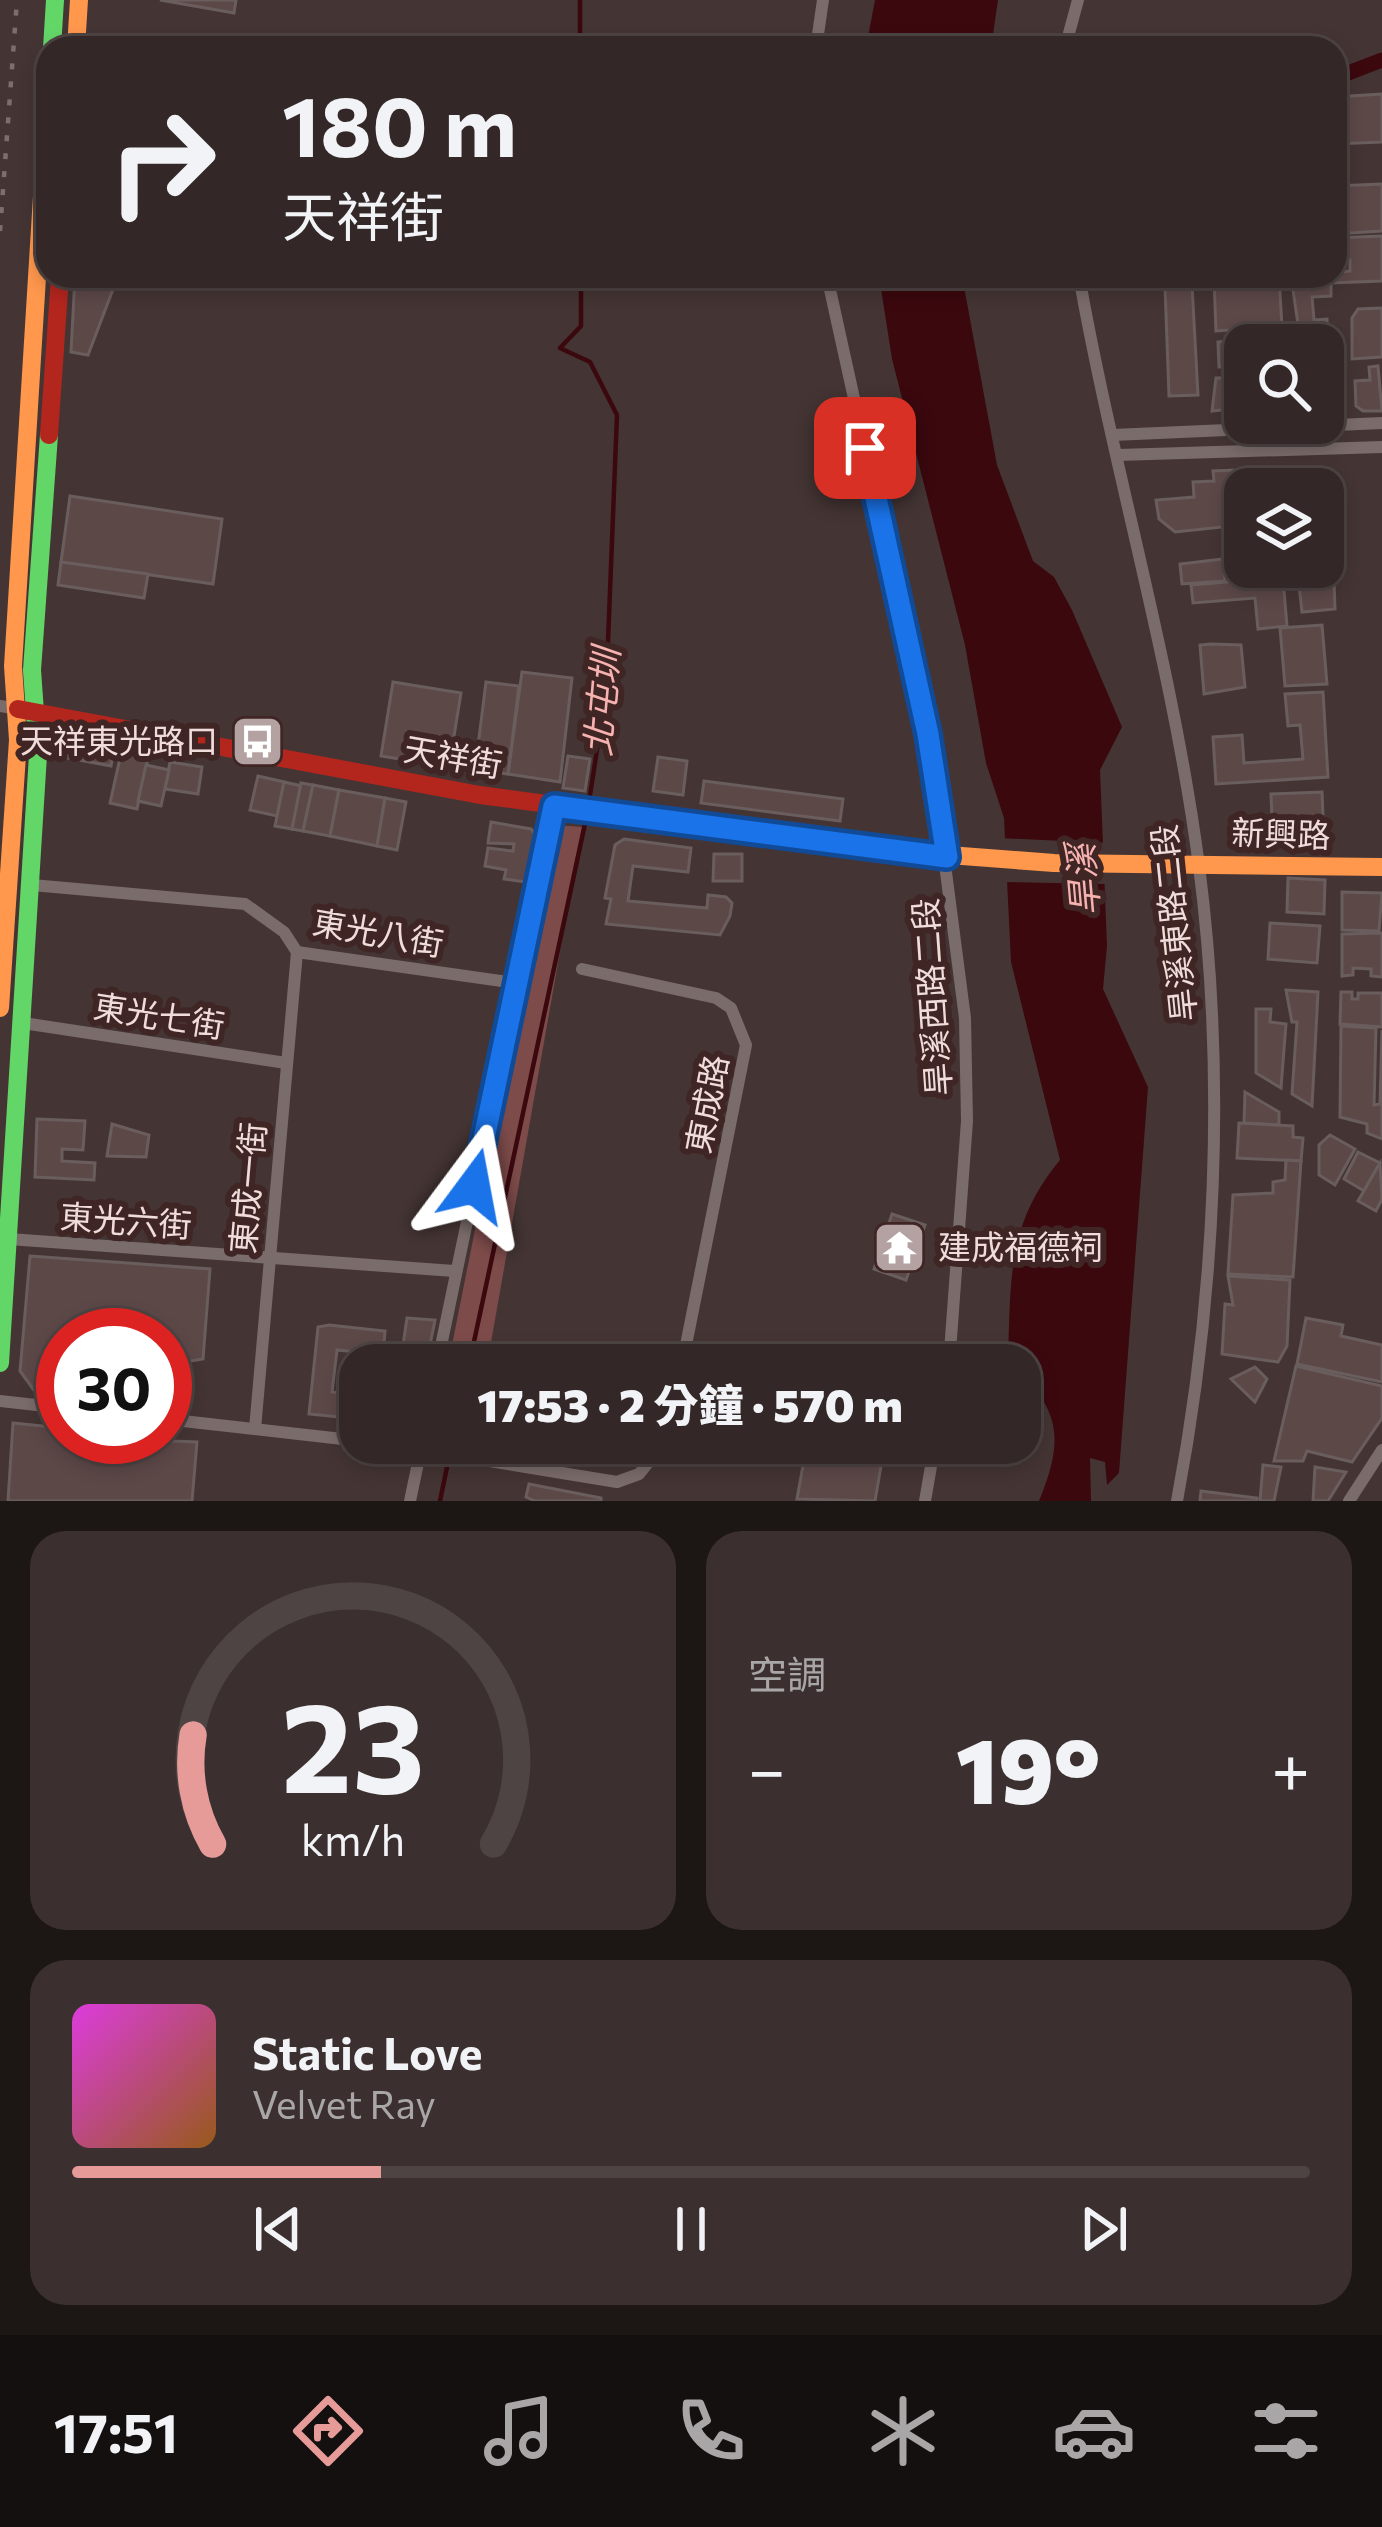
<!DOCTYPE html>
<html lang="zh-TW">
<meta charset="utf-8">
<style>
:root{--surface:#332827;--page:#3b302f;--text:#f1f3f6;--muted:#a9a6a7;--line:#4e4444;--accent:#e69b98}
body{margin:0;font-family:Commissioner,"Noto Sans TC",sans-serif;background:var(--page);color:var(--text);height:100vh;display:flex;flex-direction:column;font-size:45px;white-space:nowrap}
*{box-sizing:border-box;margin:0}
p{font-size:39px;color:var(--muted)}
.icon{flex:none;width:66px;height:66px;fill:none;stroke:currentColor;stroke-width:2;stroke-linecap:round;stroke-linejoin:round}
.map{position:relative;height:1501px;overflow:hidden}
.sheet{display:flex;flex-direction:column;gap:30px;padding:30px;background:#1c1615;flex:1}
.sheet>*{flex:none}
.banner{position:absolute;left:36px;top:36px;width:1311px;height:252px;border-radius:36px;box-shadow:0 6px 18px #0003,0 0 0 3px var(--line);background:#332827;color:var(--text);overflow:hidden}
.controls{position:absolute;left:1224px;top:324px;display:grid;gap:24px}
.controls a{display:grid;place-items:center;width:120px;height:120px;border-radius:24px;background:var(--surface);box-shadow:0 6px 18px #0003,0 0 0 3px var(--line);font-size:60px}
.speed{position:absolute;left:36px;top:1308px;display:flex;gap:24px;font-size:60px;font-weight:700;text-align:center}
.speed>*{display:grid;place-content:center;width:156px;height:156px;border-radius:50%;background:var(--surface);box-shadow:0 6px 18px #0003,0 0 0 3px var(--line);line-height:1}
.speed .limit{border:18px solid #d22;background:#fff;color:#111}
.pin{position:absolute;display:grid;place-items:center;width:102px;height:102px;color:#fff;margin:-51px;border-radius:24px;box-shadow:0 6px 18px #0006}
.me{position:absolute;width:132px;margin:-66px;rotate:13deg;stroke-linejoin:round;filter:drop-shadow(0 0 9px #0008)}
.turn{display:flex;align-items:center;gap:42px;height:252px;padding:0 48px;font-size:54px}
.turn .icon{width:156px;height:156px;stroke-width:2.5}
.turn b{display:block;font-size:84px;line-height:102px}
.big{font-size:90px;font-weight:800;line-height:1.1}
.sheet .card{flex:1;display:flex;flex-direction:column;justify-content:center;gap:18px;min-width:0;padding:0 42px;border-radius:36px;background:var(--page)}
.sheet .dial{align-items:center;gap:0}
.dial svg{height:312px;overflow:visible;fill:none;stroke:var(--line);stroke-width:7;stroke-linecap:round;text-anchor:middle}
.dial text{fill:var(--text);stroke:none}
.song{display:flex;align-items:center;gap:36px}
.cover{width:144px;height:144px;border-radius:18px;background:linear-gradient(135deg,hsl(300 70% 55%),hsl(30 70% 35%))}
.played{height:12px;border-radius:6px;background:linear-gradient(90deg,var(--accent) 25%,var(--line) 25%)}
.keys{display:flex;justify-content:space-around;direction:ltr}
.heat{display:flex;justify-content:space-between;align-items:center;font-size:66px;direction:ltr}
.sheet .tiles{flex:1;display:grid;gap:30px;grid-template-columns:1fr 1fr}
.card:last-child{grid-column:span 2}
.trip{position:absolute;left:339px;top:1344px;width:702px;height:120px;border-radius:36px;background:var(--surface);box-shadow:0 6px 18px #0003,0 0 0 3px var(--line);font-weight:800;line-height:120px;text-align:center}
.tabs{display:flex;height:192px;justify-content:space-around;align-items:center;background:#141010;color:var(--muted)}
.tabs .icon{width:84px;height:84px}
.tabs .current{color:var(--accent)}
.tabs b{font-size:54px;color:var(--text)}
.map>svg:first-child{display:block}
.green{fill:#7d4b4a}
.water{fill:#3b080e}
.pier{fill:#443534}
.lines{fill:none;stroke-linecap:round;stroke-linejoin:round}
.stream{stroke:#3b080e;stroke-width:4.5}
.canal{stroke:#3b080e;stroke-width:15}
.building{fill:#5d4848;stroke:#6a5d5d;stroke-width:3}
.street{stroke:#7a6c6b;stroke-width:12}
.fast{stroke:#63d668;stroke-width:18}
.slow{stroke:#ff974d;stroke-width:18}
.jam{stroke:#b3261e;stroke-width:18}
.rail{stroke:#7b6f6e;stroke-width:4.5;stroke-dasharray:6 12;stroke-linecap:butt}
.route-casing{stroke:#114b97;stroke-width:30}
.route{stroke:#1a73e8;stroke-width:21}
.labels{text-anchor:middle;stroke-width:12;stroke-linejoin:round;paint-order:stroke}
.poi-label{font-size:33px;fill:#efdcdb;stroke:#3f2524;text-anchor:end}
.street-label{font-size:33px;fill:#efdcdb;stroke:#3f2524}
.water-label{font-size:36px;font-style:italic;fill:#f6b2b0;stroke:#3f2524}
</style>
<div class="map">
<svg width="1382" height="1501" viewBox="0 0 1382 1501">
<rect width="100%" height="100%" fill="#443534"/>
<!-- green -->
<path class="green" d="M556 825 582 827 487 1365H448Z"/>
<!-- water -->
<g class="water">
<path d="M875 0H998L991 48H866Z"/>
<path d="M879 276H962L997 465 1033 561 1054 577 1072 610 1122 727 1100 770 1107 946 1103 989 1148 1087 1119 1473 1107 1485 1105 1462 1090 1458 1091 1501H1039C1069 1429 1054 1406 1008 1358 1011 1278 1007 1224 1060 1160L1011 962 1004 818 986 763 965 645 892 359Z"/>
</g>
<!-- pier -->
<path class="pier" d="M999 838 1107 843V884L1001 882Z"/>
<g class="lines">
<!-- stream -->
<g class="stream">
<path d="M580 0V48"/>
<path d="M581 276V326L560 348 590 362 617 415 606 692 588 808"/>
<path d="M469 1365 586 819"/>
<path d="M440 1501 452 1443"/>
</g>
<!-- canal -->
<path class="canal" d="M1335 78 1382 60"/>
</g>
<!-- building -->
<g class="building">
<path d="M160 0H236L234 13Z"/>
<path d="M1382 94V142L1335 144V97Z"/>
<path d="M1382 184V231L1335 234V186Z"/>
<path d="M1382 236V281L1331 283V296L1312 297 1314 320 1327 319 1328 362H1323V345H1245V366L1219 367 1218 342 1300 338 1291 276 1350 271V260L1335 261V238Z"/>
<path d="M75 276 115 284 88 355 71 352Z"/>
<path d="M1279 276 1282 327 1216 331 1214 279Z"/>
<path d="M1192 285 1198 395 1169 396 1165 287Z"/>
<path d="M1382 308V357L1352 359V318L1358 309Z"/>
<path d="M1378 366 1382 411H1363L1356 406 1355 381 1370 380 1369 367Z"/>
<path d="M1245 369 1242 418 1233 419 1231 409 1212 411 1216 378H1225V370Z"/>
<path d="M1282 468 1283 489H1245L1242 525 1175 532 1159 519 1156 500 1194 497 1193 482 1214 481 1213 471Z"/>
<path d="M70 496 222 519 213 584 61 562Z"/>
<path d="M1332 520 1335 609 1302 612 1297 567H1323V521Z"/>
<path d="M1223 559 1225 581 1182 584 1180 564Z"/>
<path d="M61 562 148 574 144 598 58 585Z"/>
<path d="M1251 567H1282L1287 626 1258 629 1255 598 1193 603 1191 585 1252 580Z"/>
<path d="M1322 625 1327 684 1285 686 1280 628Z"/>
<path d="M1211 644 1241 645 1245 687 1204 694 1200 645Z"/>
<path d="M522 672 572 678 560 782 508 774Z"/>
<path d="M393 682 461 693 449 767 381 756Z"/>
<path d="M486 682 519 686 508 774 475 770Z"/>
<path d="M1323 692 1328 777 1216 784 1213 737 1242 735 1244 763 1303 759 1300 725 1288 726 1285 694Z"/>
<path d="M71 740 114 748 111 766 68 758Z"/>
<path d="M122 749 149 754 137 809 110 803Z"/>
<path d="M568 756 590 759 585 791 563 788Z"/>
<path d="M658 757 687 761 683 795 653 791Z"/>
<path d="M170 762 202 767 198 794 165 789Z"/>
<path d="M146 765 169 770 161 806 138 801Z"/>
<path d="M258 776 284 782 277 816 250 810Z"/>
<path d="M704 781 843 799 840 821 701 803Z"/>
<path d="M284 782 302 786 292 829 275 826Z"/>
<path d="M301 783 313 785 303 831 292 829Z"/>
<path d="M313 785 339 790 330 836 303 831Z"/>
<path d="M339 790 385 798 377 846 330 836Z"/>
<path d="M1322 792 1323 817 1272 819 1271 794Z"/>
<path d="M385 798 406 802 397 850 377 846Z"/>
<path d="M491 822 531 829 536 835 526 882 504 879 506 870 485 866 488 848 513 851 514 844 488 843Z"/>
<path d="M624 839 691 848 688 872 633 866 628 901 707 908 708 895 726 897 732 903 730 916 720 935 606 924 611 899 605 898 615 845Z"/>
<path d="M714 854H742V881H713Z"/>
<path d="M1288 878 1325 880 1324 914 1287 912Z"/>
<path d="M1342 892 1382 893 1379 931 1342 930Z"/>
<path d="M1270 923 1320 926 1317 963 1268 959Z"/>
<path d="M1382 933V977L1371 976V969L1353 968V975L1342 976V934Z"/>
<path d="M1286 990 1318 992 1312 1106 1292 1094 1297 1022H1292Z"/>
<path d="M1341 992H1352V999H1358V993H1382V1027L1340 1024Z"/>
<path d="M1256 1009H1271L1270 1022 1286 1024 1281 1088 1256 1073Z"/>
<path d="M1341 1026 1376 1028 1374 1105 1380 1104 1382 1030V1139L1367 1133V1124L1340 1117Z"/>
<path d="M1245 1092 1279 1112V1125L1244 1123Z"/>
<path d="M37 1119 85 1121 83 1150 62 1149V1161L95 1163 94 1180 35 1177Z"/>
<path d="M1239 1123 1293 1126V1137L1303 1138 1301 1161 1237 1158Z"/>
<path d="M112 1124 149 1135 146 1157 107 1156Z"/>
<path d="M1330 1135 1355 1149 1335 1185 1319 1175V1145Z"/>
<path d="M1358 1152 1380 1163 1364 1191 1344 1179Z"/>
<path d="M1286 1160 1301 1161 1293 1277 1228 1274 1233 1195 1273 1193V1182L1285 1180Z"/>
<path d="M1380 1163 1382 1199 1376 1211 1358 1201Z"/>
<path d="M892 1214 925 1225 906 1280 874 1269Z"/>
<path d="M30 1256 210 1269 203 1359 184 1362 185 1402 165 1401V1335H63V1395L36 1393 20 1371Z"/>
<path d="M1228 1276 1290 1280 1287 1346 1278 1362 1222 1354 1225 1304 1233 1305Z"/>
<path d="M407 1318 435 1320 426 1365H400Z"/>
<path d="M1306 1318 1343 1325 1341 1336 1382 1345V1382L1297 1364Z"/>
<path d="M329 1325 385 1331 383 1355 337 1350 332 1392 360 1395V1419L309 1414 318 1327Z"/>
<path d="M1296 1366 1382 1386V1418L1352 1462 1307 1451 1303 1461H1274Z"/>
<path d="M1255 1367 1267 1379 1255 1402 1231 1379Z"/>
<path d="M13 1423 63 1428V1437L197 1442 192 1501H8Z"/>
<path d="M494 1443H526L524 1454 498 1449Z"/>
<path d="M807 1443H885L875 1501 797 1499Z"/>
<path d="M1263 1465 1281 1467 1274 1501H1260Z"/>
<path d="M1315 1467 1346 1472 1328 1501H1313Z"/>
<path d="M529 1484 601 1498V1501H535L526 1497Z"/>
<path d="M1201 1491 1257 1498V1501H1200Z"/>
</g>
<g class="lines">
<!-- street -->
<g class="street">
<path d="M816 48 823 0"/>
<path d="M1065 48 1078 0"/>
<path d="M827 276 928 734 965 1018 967 1121 949 1365"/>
<path d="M1079 276C1114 473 1173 666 1199 866 1226 1074 1216 1295 1177 1501"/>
<path d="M1113 435 1382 423"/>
<path d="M1118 455 1382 447"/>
<path d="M0 706 18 709"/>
<path d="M32 885 245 904 284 932 297 952 515 983"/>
<path d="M582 969 716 998 731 1008 746 1045 682 1365"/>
<path d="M23 1023 286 1063"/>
<path d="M9 1239 454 1271"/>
<path d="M437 1365 554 806"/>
<path d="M0 1401 63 1408"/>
<path d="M165 1419 360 1441"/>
<path d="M255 1429 297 952"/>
<path d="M380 1443 617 1482 639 1474 664 1443"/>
<path d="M410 1501 422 1444"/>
<path d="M925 1501 935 1443"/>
<path d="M1349 1501 1382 1450"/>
</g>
<!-- fast -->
<g class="fast">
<path d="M52 48 55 0"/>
<path d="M0 1363 38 755 32 670 49 435"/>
</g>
<!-- slow -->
<g class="slow">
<path d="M76 48 79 0"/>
<path d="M896 851 1054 863 1382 867"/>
<path d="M0 1008 18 740 13 666 48 99"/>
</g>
<!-- jam -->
<g class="jam">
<path d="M49 435 60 276"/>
<path d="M18 709 480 795 896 851"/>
</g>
<!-- rail -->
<path class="rail" d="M0 231 17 0"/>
</g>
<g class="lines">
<defs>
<path id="route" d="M474 1186 554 806 947 857 928 734 865 448"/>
</defs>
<!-- route casing -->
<use href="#route" class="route-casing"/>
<!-- route -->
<use href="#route" class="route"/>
</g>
<!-- icons -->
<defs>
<symbol id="bus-square" viewBox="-11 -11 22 22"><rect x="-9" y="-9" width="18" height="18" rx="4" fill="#b3a2a1" stroke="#3f2524"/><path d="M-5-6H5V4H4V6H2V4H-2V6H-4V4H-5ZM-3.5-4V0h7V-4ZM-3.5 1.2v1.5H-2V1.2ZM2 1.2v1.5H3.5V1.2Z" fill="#fff"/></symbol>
<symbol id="temple-square" viewBox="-11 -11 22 22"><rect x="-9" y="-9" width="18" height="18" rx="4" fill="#b3a2a1" stroke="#3f2524"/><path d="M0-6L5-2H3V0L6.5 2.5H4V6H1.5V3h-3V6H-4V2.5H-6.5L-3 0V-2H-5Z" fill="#fff"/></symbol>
</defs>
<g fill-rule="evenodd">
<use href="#bus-square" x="228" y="712" width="59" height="59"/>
<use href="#temple-square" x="870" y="1218" width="59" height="59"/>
</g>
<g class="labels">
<!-- poi labels -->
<g class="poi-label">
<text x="218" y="753">天祥東光路口</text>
<text x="938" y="1259" text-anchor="start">建成福德祠</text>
</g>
<!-- street labels -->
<g class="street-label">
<text transform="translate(453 757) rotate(10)" y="12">天祥街</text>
<text transform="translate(1281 834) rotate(2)" y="12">新興路</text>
<text transform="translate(1174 923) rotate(-96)" y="12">旱溪東路二段</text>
<text transform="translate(378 933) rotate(10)" y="12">東光八街</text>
<text transform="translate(932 997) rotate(-94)" y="12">旱溪西路二段</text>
<text transform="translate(159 1016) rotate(9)" y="12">東光七街</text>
<text transform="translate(707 1104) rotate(-79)" y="12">東成路</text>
<text transform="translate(248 1188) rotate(-85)" y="12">東成一街</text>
<text transform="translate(126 1221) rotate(4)" y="12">東光六街</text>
</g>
<!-- water labels -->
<g class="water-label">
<text transform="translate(602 702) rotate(-85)" y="13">北屯圳</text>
<text transform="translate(1083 880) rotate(-95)" y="13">旱溪</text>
</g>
</g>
</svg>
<div class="controls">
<a><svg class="icon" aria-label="search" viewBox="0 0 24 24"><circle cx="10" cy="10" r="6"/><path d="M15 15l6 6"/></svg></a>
<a><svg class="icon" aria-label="layers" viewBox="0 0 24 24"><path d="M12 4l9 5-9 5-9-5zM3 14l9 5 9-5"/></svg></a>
</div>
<div class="speed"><div class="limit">30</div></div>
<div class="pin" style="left:865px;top:448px;background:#d93025"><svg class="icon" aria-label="arrive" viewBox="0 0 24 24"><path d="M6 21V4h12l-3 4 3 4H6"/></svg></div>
<svg class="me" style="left:474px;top:1186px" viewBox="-20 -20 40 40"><path d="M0-17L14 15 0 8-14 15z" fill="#1a73e8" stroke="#fff" stroke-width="4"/></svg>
<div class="trip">17:53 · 2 分鐘 · 570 m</div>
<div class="banner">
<div class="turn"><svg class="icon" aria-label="right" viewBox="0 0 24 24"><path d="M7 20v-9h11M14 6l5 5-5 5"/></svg><div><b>180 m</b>天祥街</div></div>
</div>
</div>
<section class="sheet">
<div class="tiles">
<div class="card dial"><svg viewBox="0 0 100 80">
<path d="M14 69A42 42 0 1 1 86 69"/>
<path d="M14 69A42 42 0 0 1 9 41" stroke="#e69b98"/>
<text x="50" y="56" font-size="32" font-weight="700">23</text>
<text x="50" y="72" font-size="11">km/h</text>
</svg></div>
<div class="card"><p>空調</p>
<div class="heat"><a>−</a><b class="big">19°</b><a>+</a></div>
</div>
<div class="card">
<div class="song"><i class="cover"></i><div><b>Static Love</b><p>Velvet Ray</p></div></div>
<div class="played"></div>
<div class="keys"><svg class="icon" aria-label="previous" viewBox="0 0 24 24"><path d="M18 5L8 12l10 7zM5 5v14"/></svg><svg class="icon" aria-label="pause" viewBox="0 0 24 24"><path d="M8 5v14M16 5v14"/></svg><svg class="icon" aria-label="next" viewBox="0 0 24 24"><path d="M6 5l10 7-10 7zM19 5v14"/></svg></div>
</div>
</div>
</section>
<nav class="tabs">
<b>17:51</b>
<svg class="icon current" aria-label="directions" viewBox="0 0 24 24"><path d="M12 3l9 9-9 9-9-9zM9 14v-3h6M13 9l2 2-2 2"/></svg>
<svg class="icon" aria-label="music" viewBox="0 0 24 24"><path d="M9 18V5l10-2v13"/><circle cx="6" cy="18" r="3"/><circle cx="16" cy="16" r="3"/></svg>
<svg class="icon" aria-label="phone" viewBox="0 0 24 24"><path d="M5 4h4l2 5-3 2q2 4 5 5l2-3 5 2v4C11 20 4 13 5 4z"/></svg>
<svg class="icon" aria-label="climate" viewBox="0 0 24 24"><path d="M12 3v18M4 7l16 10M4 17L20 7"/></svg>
<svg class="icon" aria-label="car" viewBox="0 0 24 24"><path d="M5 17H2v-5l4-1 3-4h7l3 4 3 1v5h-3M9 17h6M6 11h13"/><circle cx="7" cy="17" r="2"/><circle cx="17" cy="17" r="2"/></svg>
<svg class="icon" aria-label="filters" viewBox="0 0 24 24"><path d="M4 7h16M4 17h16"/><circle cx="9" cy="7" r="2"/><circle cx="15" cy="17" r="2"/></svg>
</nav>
